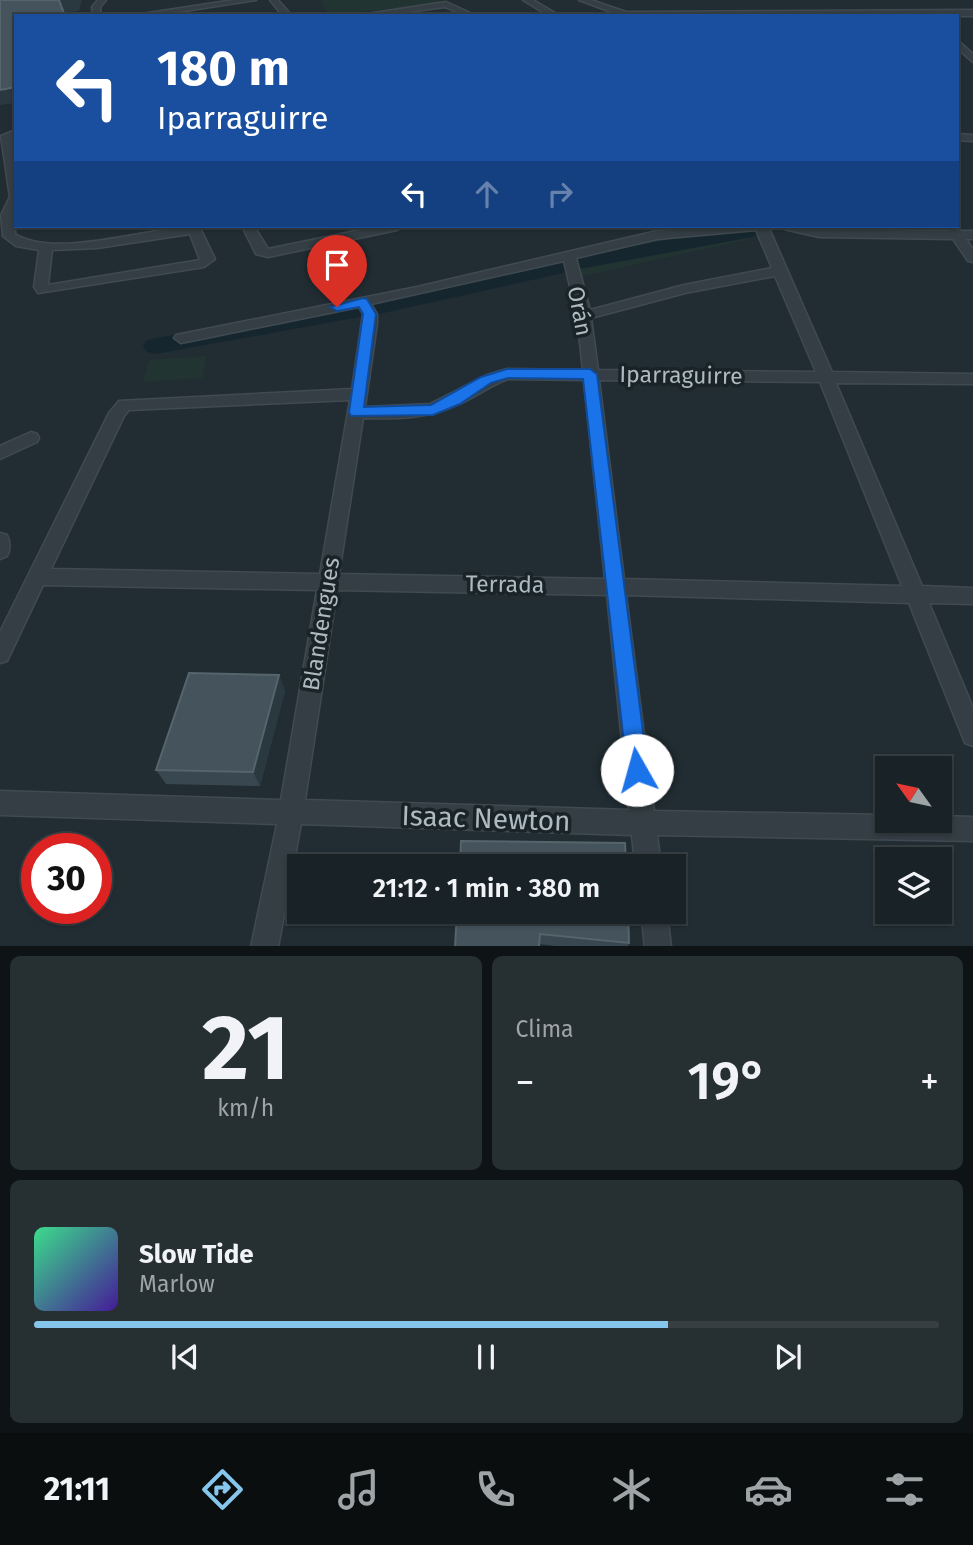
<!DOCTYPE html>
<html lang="es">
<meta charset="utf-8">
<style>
:root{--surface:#192226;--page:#262f32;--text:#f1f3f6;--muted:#9fa4a7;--line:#373f43;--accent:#87c6ec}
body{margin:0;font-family:"Fira Sans",sans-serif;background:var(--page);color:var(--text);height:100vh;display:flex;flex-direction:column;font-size:26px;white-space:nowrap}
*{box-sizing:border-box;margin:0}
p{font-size:23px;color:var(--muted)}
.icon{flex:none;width:38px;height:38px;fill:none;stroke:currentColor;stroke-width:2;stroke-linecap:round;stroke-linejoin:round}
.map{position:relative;height:946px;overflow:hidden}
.details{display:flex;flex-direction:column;gap:10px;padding:10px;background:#0e1315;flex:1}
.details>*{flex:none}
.guide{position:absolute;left:14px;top:14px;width:945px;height:214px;border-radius:0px;box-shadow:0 2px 5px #0004,0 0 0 2px var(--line);background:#1a4fa0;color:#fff;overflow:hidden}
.needle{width:46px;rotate:303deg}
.tools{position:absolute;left:875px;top:756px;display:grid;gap:14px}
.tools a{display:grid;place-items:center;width:77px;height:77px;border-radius:0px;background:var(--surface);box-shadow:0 2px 5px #0004,0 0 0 2px var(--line);font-size:35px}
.speed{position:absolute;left:21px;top:833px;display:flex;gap:14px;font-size:35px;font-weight:700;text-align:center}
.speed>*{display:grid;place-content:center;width:91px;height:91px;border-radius:50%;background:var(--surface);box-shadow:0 2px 5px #0004,0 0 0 2px var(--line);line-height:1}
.speed .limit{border:10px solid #d22;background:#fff;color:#111}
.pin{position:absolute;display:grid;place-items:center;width:60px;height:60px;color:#fff;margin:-72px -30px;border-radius:50% 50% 50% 0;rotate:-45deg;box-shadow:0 0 7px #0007}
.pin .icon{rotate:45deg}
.me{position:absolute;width:77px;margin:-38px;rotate:353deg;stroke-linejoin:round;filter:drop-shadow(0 0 5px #0008)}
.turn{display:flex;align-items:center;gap:24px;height:147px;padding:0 28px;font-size:32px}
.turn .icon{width:91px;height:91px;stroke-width:2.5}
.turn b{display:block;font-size:49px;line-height:60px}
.lanes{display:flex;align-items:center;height:66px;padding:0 28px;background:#0003;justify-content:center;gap:35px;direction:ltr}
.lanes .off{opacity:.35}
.big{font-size:52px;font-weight:600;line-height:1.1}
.details .card{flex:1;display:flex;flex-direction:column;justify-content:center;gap:10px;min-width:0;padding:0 24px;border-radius:10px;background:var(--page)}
.details .dial{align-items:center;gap:0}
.dial b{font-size:91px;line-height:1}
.song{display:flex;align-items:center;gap:21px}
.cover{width:84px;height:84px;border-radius:10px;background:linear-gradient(135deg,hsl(150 70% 55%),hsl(260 70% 35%))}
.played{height:7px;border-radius:4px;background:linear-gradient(90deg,var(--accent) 70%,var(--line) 70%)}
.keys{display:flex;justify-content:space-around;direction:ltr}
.heat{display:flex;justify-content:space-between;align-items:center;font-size:38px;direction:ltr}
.details .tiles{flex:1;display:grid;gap:10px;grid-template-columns:1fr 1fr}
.card:last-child{grid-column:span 2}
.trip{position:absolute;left:287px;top:854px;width:399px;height:70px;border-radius:0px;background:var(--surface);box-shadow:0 2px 5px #0004,0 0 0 2px var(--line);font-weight:600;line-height:70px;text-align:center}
.dock{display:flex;height:112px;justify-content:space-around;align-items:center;background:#0a0e0f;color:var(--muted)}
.dock .icon{width:49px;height:49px}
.dock .selected{color:var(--accent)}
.dock b{font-size:32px;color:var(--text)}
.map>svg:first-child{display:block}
.green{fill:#223432}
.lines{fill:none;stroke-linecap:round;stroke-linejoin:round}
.river{fill:#16262f;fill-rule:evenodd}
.minor-casing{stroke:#404a50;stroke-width:3}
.minor{fill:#343e44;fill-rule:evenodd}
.wall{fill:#394850}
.shaded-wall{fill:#2a383f}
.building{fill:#45545c;stroke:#56646c;stroke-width:2}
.route{fill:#1a73e8;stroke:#114b97;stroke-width:2}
.labels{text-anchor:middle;stroke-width:7;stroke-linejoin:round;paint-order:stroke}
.street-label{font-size:23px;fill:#aebac1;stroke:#192328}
.near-street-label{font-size:28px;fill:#aebac1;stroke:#192328}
</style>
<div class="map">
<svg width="973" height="947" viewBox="0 0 973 947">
<rect width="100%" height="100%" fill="#212d33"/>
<!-- green -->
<g class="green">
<path d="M321 0H439L441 3 328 16Z"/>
<path d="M748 230 755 234 745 240 579 277 576 260 584 256 661 236Z"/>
<path d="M207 356 202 378 143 382 149 360Z"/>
</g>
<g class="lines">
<!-- river -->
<g class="river">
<path d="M746 226H761L764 231 753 237 580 269 569 262 580 255Z"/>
<path d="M560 260 571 267 568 272 379 314 370 312 367 307 370 302 379 300Z"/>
<path d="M356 304 365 306 368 311 365 316 156 354 147 352 143 346 147 340 156 338Z"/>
</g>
<defs>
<g id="minor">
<path d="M98 0H106L100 7 101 16H93L92 7Z"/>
<path d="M234 0H256L152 16 135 15Z"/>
<path d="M270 0H278L292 16H283Z"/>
<path d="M523 0H533L560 16H549Z"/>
<path d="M579 0H591L626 12 973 10V16H622Z"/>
<path d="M446 2 477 16H465L445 7 378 16H354Z"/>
<path d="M957 40 973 54V62L957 48Z"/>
<path d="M16 130V137L12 138 16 161 15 234C57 260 153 226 199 226L215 259 204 267 38 293 34 287 39 250 16 246 3 236 1 215 10 197 1 136ZM190 234 200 260 48 285 52 250 97 248Z"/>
<path d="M957 134 973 135V141L957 140Z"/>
<path d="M242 226H254L268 249 380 226H403L397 230 268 257 256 254Z"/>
<path d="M721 226H768L832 372 973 374V384L836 383 922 586 973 588V604L929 603 973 708V746L965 743 909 603 626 595 654 811 887 815V821H940V816L973 817V841L657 835 661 866H635L632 835 301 824 278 947H251L277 824 0 815V791L281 800 317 590 43 585 7 661 0 663V632L109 413 119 401 352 389 363 314 359 307 181 343 174 338 176 335 417 287 657 231ZM756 230 772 268 684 285 590 310 576 258 657 239ZM564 261 577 316 583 370 507 369 487 375 430 404 365 407 377 324V314L371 304ZM775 276 816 372 598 370 591 318 685 293ZM508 379 584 380 605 579 339 574 363 418C396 419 429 419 459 404 476 397 490 385 508 379ZM599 380 820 382 902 586 624 579ZM350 400 320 574 51 569 124 416 129 410ZM337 590 607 595 629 810 305 800Z"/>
<path d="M782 226 819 229 948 231 949 226H955L961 231H973V239H966L973 249V262L968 261 953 239 819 237 784 229Z"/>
<path d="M31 432 37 434 39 438 37 442 0 459V446Z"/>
<path d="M0 533 7 535C10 542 11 549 7 556L0 559Z"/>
<path d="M641 912H667L671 947H645Z"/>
</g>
</defs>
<!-- minor casing -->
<use href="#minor" class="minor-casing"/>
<!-- minor -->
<use href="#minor" class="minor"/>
</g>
<!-- wall -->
<g class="wall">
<path d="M279 675 285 691 260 786 166 784 156 770Z"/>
<path d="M457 912 629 943 628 947H563L539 944Z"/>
</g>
<!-- shaded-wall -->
<g class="shaded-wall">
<path d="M59 0H82L79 11 63 13Z"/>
<path d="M16 87V103L0 105V90Z"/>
<path d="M279 675 285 691 260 786 253 772Z"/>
</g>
<!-- building -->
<g class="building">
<path d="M0 0H60H59L65 16H16V87L0 90Z"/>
<path d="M189 673 279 675 253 772 156 770Z"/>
<path d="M461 841 625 843 626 866H460Z"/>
<path d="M457 912H628L629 943 540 934 539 947H455Z"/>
</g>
<!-- route -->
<path class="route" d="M363 298 367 299 376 314 364 407 431 405 481 377 507 369H590L597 374 648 770 645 778 637 781 630 778 627 770 583 379 508 378 491 383 460 404 433 415 351 416 349 412 363 314 359 307 337 311 330 307Z"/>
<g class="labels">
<!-- street labels -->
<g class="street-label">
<text transform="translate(580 311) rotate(79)" y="8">Orán</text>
<text transform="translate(681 375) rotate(1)" y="8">Iparraguirre</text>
<text transform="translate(505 584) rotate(1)" y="8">Terrada</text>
<text transform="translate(321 624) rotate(-81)" y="8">Blandengues</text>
</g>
<!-- near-street labels -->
<g class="near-street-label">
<text transform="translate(486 818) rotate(2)" y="10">Isaac Newton</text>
</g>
</g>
</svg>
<div class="tools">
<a><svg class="needle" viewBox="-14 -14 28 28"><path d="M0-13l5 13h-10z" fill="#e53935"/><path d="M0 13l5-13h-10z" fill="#9fa4a7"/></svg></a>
<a><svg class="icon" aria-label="layers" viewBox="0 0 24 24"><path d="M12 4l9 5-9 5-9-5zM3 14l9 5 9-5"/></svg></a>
</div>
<div class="speed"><div class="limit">30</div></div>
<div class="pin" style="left:337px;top:307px;background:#d93025"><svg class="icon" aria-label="arrive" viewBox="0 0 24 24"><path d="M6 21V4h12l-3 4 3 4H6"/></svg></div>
<svg class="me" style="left:637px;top:770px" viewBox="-20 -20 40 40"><circle r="19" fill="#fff"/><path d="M0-13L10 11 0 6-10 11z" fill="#1a73e8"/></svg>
<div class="trip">21:12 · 1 min · 380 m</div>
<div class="guide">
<div class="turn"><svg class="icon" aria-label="left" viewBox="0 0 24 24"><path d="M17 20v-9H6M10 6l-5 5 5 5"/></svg><div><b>180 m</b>Iparraguirre</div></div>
<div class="lanes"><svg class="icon" aria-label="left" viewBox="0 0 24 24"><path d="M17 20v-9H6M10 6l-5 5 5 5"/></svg><svg class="icon off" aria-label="ahead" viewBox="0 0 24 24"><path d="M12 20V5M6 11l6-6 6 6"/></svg><svg class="icon off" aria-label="right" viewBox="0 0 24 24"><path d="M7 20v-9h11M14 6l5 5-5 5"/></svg></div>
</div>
</div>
<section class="details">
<div class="tiles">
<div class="card dial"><b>21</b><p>km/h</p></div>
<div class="card"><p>Clima</p>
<div class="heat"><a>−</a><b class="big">19°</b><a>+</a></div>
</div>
<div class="card">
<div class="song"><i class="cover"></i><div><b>Slow Tide</b><p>Marlow</p></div></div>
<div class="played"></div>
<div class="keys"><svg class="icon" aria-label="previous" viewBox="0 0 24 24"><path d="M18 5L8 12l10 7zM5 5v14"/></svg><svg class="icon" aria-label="pause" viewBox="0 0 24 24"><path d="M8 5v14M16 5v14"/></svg><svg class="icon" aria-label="next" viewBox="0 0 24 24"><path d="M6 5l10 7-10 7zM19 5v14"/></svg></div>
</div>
</div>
</section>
<nav class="dock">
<b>21:11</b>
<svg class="icon selected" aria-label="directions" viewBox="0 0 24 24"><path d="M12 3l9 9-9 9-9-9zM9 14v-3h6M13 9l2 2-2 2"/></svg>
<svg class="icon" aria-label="music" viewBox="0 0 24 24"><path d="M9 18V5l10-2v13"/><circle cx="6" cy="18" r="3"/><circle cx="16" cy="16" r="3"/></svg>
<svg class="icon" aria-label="phone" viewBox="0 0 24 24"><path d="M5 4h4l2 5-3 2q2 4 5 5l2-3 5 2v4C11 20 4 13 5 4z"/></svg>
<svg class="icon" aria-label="climate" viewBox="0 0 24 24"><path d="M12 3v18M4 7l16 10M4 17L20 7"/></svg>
<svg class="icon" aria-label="car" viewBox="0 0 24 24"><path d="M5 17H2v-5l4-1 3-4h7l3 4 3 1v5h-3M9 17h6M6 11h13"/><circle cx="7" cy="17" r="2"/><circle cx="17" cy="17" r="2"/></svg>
<svg class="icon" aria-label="filters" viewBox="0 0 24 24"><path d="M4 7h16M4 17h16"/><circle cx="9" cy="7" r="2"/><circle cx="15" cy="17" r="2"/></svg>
</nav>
